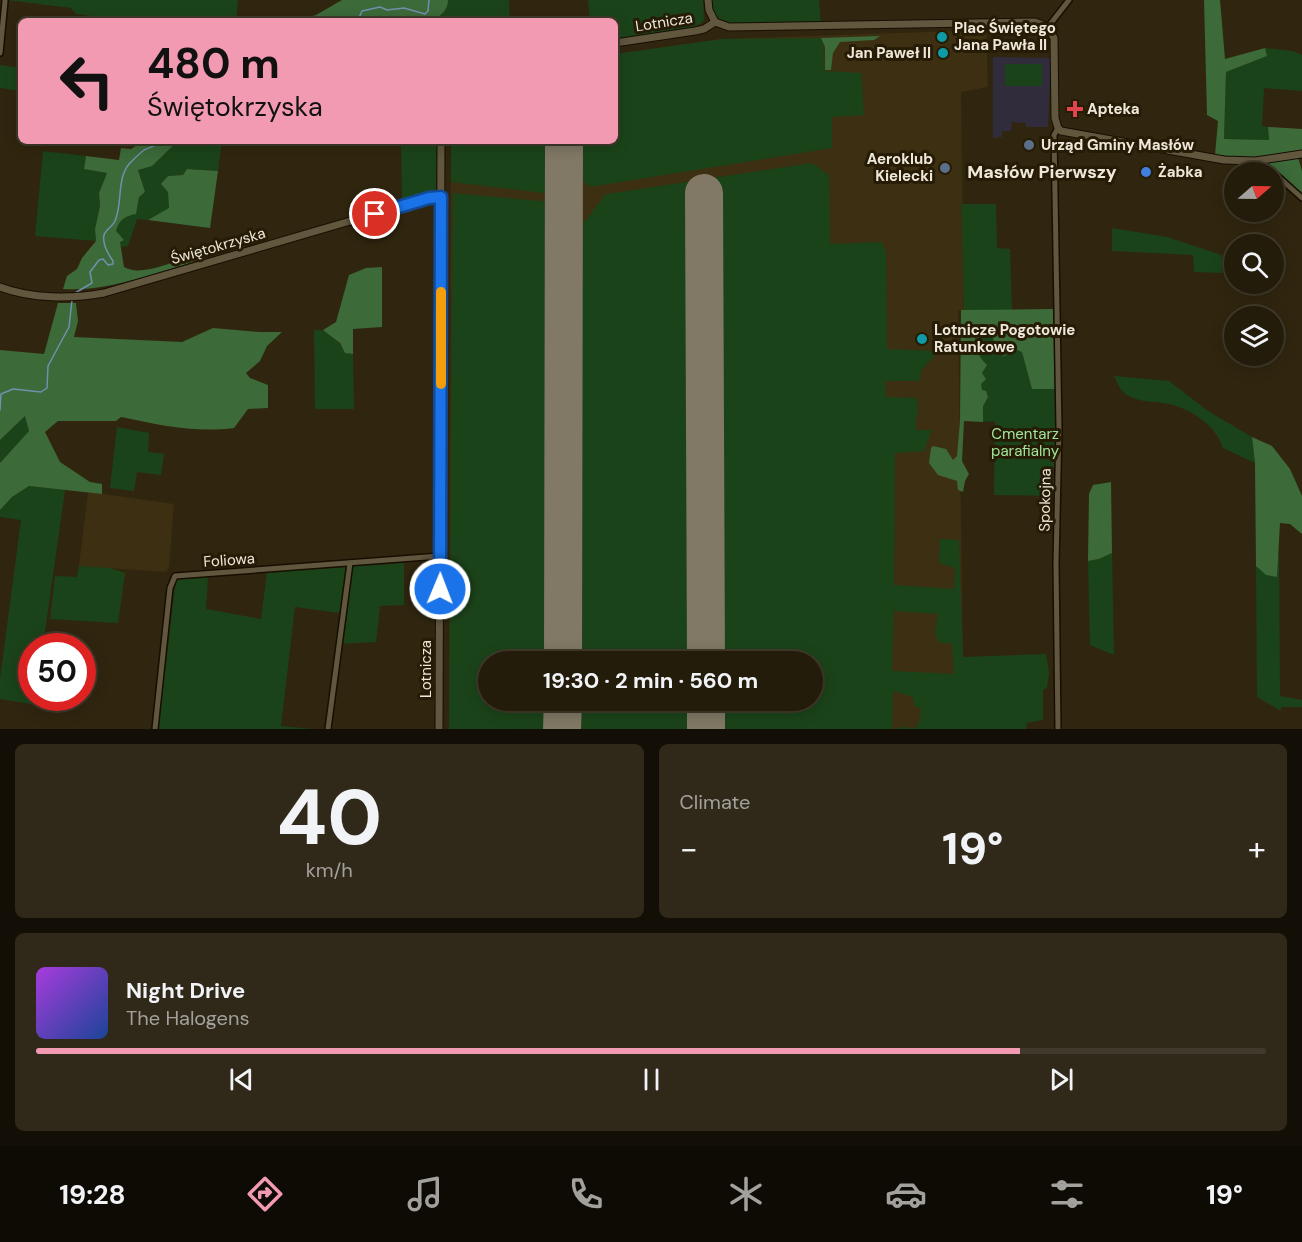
<!DOCTYPE html>
<meta charset="utf-8">
<style>
:root{--surface:#241c0b;--page:#302919;--text:#f1f3f6;--muted:#a3a19d;--line:#413a2c;--accent:#f19ab2}
body{margin:0;font-family:"DM Sans",sans-serif;background:var(--page);color:var(--text);height:100vh;display:flex;flex-direction:column;font-size:22px;white-space:nowrap}
*{box-sizing:border-box;margin:0}
p{font-size:20px;color:var(--muted)}
.icon{flex:none;width:33px;height:33px;fill:none;stroke:currentColor;stroke-width:2;stroke-linecap:round;stroke-linejoin:round}
.map{position:relative;height:729px;overflow:hidden}
.panel{display:flex;flex-direction:column;gap:15px;padding:15px;background:#140f06;flex:1}
.panel>*{flex:none}
.guide{position:absolute;left:18px;top:18px;width:600px;height:126px;border-radius:9px;box-shadow:0 3px 15px #0003,0 0 0 2px var(--line);background:#f19ab2;color:#111;overflow:hidden}
.needle{width:39px;rotate:70deg}
.fabs{position:absolute;left:1224px;top:162px;display:grid;gap:12px}
.fabs a{display:grid;place-items:center;width:60px;height:60px;border-radius:50%;background:var(--surface);box-shadow:0 3px 15px #0003,0 0 0 2px var(--line);font-size:30px}
.speed{position:absolute;left:18px;top:633px;display:flex;gap:12px;font-size:30px;font-weight:700;text-align:center}
.speed>*{display:grid;place-content:center;width:78px;height:78px;border-radius:50%;background:var(--surface);box-shadow:0 3px 15px #0003,0 0 0 2px var(--line);line-height:1}
.speed .limit{border:9px solid #d22;background:#fff;color:#111}
.pin{position:absolute;display:grid;place-items:center;width:51px;height:51px;color:#fff;margin:-26px;border:3px solid #fff;border-radius:50%;box-shadow:0 2px 6px #0007}
.me{position:absolute;width:66px;margin:-33px;rotate:1deg;stroke-linejoin:round;filter:drop-shadow(0 0 4px #0008)}
.turn{display:flex;align-items:center;gap:21px;height:126px;padding:0 30px;font-size:27px}
.turn .icon{width:78px;height:78px;stroke-width:2.5}
.turn b{display:block;font-size:42px;line-height:51px}
.big{font-size:45px;font-weight:700;line-height:1.1}
.panel .card{flex:1;display:flex;flex-direction:column;justify-content:center;gap:9px;min-width:0;padding:0 21px;border-radius:9px;background:var(--page)}
.panel .dial{align-items:center;gap:0}
.dial b{font-size:78px;line-height:1}
.song{display:flex;align-items:center;gap:18px}
.cover{width:72px;height:72px;border-radius:9px;background:linear-gradient(135deg,hsl(280 70% 55%),hsl(220 70% 35%))}
.played{height:6px;border-radius:3px;background:linear-gradient(90deg,var(--accent) 80%,var(--line) 80%)}
.keys{display:flex;justify-content:space-around;direction:ltr}
.heat{display:flex;justify-content:space-between;align-items:center;font-size:33px;direction:ltr}
.panel .tiles{flex:1;display:grid;gap:15px;grid-template-columns:1fr 1fr}
.card:last-child{grid-column:span 2}
.trip{position:absolute;left:478px;top:651px;width:345px;height:60px;border-radius:30px;background:var(--surface);box-shadow:0 3px 15px #0003,0 0 0 2px var(--line);font-weight:700;line-height:60px;text-align:center}
.tab-bar{display:flex;height:96px;justify-content:space-around;align-items:center;background:#0e0b04;color:var(--muted)}
.tab-bar .icon{width:42px;height:42px}
.tab-bar .selected{color:var(--accent)}
.tab-bar b{font-size:27px;color:var(--text)}
.map>svg:first-child{display:block}
.built{fill:#3d2f11;fill-rule:evenodd}
.education{fill:#312c3c}
.green{fill:#1b4319;fill-rule:evenodd}
.forest{fill:#3c6a39}
.lines{fill:none;stroke-linecap:round;stroke-linejoin:round}
.stream{stroke:#7290ae;stroke-width:1.5}
.runway{stroke:#817865;stroke-width:38}
.street-casing{stroke:#180e00;stroke-width:8}
.secondary-casing{stroke:#180e00;stroke-width:9}
.street{stroke:#61563e;stroke-width:5}
.secondary{stroke:#61563e;stroke-width:7}
.route-casing{stroke:#114b97;stroke-width:15}
.route{stroke:#1a73e8;stroke-width:10}
.slow{stroke:#f59e0b;stroke-width:10}
.culture-dot{fill:#0f9aa8;stroke:#261c06;stroke-width:2}
.health-dot{fill:#e0444e;stroke:#261c06;stroke-width:2}
.service-dot{fill:#5c6f8a;stroke:#261c06;stroke-width:2}
.shop-dot{fill:#3f7fe0;stroke:#261c06;stroke-width:2}
.labels{text-anchor:middle;stroke-width:6;stroke-linejoin:round;paint-order:stroke}
.street-label{font-size:15px;fill:#efe8da;stroke:#261c06}
.poi-label{font-size:15px;font-weight:bold;fill:#efe8da;stroke:#261c06;text-anchor:start}
.park-label{font-size:15px;fill:#a0e59b;stroke:#261c06}
.quarter-label{font-size:18px;font-weight:bold;fill:#efe8da;stroke:#261c06}
</style>
<div class="map">
<svg width="1302" height="729" viewBox="0 0 1302 729">
<rect width="100%" height="100%" fill="#30260f"/>
<!-- built -->
<g class="built">
<path d="M986 30 988 87 961 92V96L964 310 958 311 964 729H449L451 141H615V54L722 39ZM489 662H813V700H489Z"/>
<path d="M88 492 174 504 169 567 166 572 79 566Z"/>
</g>
<!-- education -->
<path class="education" d="M993 57 1051 58 1048 127H1026V123L1012 122 1011 131H1002V137L993 138Z"/>
<!-- green -->
<g class="green">
<path d="M7 0H238L236 21H126L76 14 71 8Z"/>
<path d="M396 0H509L510 21H399L400 16Z"/>
<path d="M588 0H703L704 20C693 35 634 37 615 39V21H590Z"/>
<path d="M710 0H819L821 23C799 23 732 31 717 18 712 13 712 6 710 0Z"/>
<path d="M815 38H823L824 71 861 73 864 115 832 117V148L590 187 579 177 551 194 451 182V141H615V54L722 39Z"/>
<path d="M1265 48 1293 51 1302 55V91L1264 88 1262 126 1268 127 1269 140 1224 139 1226 72 1267 56Z"/>
<rect x="1005" y="64" width="37" height="22"/>
<path d="M0 65 21 68V91L0 88Z"/>
<path d="M960 138 962 204H996L997 248 1010 249 1012 310H964Z"/>
<path d="M178 141H222L218 171 187 169 183 175 167 176 169 209 148 220 137 219 128 246 121 247 119 242 123 240 116 231C119 220 125 217 136 213L139 197 145 192 138 170 163 156Z"/>
<path d="M401 141H437L436 192 402 199Z"/>
<path d="M43 151 86 156 84 169 107 173 99 193 100 206 95 229 96 241 35 236Z"/>
<path d="M812 163 829 175 830 244 882 242 886 252 887 349 939 351 922 369 919 381H885L886 397 917 398 918 415 916 416V430H932L924 451 895 453 894 585 954 589 955 568 939 563 940 539 959 540 963 657 1046 654 1049 672 1047 688 1043 690V720L1027 723 1026 729H894L901 727 916 728 920 720 921 708 914 706 913 697 893 691 892 729H575L576 701 813 700V662L576 661 578 230 606 194ZM894 595V611L938 614 935 633 938 642 952 644 954 674 892 671Z"/>
<path d="M453 193 552 202 550 661 489 662V700L550 701V729H449Z"/>
<path d="M1112 228 1167 237 1222 255V273L1194 272 1193 255 1112 251Z"/>
<path d="M984 327 1024 341 1032 389H1055V496L994 495 995 421 983 422 970 331Z"/>
<path d="M314 330C329 329 339 340 345 353L353 354 354 409H315Z"/>
<path d="M1114 376 1169 381 1208 411 1252 437 1255 463 1223 448C1216 424 1187 406 1163 403 1148 401 1135 402 1123 392 1119 388 1117 381 1114 376Z"/>
<path d="M26 415 29 431 0 463V440Z"/>
<path d="M117 427 149 433 148 452 164 454 161 475 137 472 134 491 110 488Z"/>
<path d="M29 486 65 490 43 646H32V698H37L36 705 0 699V679L21 520 0 517V510L12 497Z"/>
<path d="M1112 553 1114 655 1090 645 1088 561 1099 559Z"/>
<path d="M1279 555 1280 696 1302 700V707H1281V711L1257 697 1256 566Z"/>
<path d="M404 563V605L380 606 376 642 336 644 340 613 295 607 281 726 313 729H158L176 579 178 578 208 577 206 609 261 619 267 572Z"/>
<path d="M79 566 110 568 125 573 118 623 50 619 55 576 77 577Z"/>
</g>
<!-- forest -->
<g class="forest">
<path d="M342 0H448C448 10 441 15 434 21H411L400 16 399 21H295L316 15Z"/>
<path d="M1204 0H1220L1225 59 1265 48 1267 56 1226 72 1224 139 1269 140 1268 127 1302 129V151L1255 158 1215 155 1218 121 1207 115Z"/>
<path d="M880 36 874 40 840 42 833 53 831 70H825V47L821 38Z"/>
<path d="M138 141H178L152 166 138 170 145 192 139 197 136 214C125 216 119 220 116 231L124 240 120 242 124 267C138 276 166 265 182 259L183 253 206 258C160 271 111 292 63 289L67 276 77 269 82 258 96 241 95 229 100 206 99 193 107 173 84 169 86 156 119 160 121 148 131 149 140 143Z"/>
<path d="M1298 157 1302 171V194L1267 162Z"/>
<path d="M187 169 218 171 210 228 148 220 169 208 168 192 161 184 168 176 183 175Z"/>
<path d="M382 267V327L353 329V354L345 353 340 343 323 330 336 322 349 275 366 268Z"/>
<path d="M58 303H76L78 321 74 337 182 342 213 328 259 332H282L267 346 260 361 246 373 250 378 268 385V408L248 409 234 428C195 433 159 425 121 417L116 421H58L45 432 60 462 90 482 102 484V494L29 486 12 497 0 510V463L29 431 25 416 0 440V350L44 354Z"/>
<path d="M1053 309 1055 389H1032L1022 352 1015 349 1004 356 997 353 993 338 986 333H981C978 351 974 352 987 365L982 373 986 379 981 384 982 390 986 391 988 397 983 406V422L964 421 962 461 969 474 965 481 963 492 958 490 957 481 938 475 929 463 931 448 933 446 946 449 953 460 957 456 960 420 961 310Z"/>
<path d="M1252 437 1272 446 1290 469 1302 496V534L1290 524 1280 523 1277 577 1266 575 1256 566 1255 463Z"/>
<path d="M1111 482 1112 553 1099 559 1088 561 1089 494 1093 485Z"/>
</g>
<g class="lines">
<!-- stream -->
<g class="stream">
<path d="M345 21 352 17 358 20 362 11 380 7 387 10 404 8 425 14 428 11 429 0"/>
<path d="M75 293 92 283 90 272 99 260 103 259 108 265 113 264V261C108 254 102 244 104 235 106 229 113 226 115 221 123 203 116 178 130 163 134 159 140 153 144 150 150 147 155 147 160 141"/>
<path d="M0 410 1 394 13 389 41 392 47 388 48 366 69 327 72 300"/>
</g>
<!-- runway -->
<g class="runway">
<path d="M704 193 706 662"/>
<path d="M563 662 564 141"/>
<path d="M706 700V729"/>
<path d="M562 729 563 700"/>
</g>
<defs>
<g id="street">
<path d="M1048 27 1069 0"/>
<path d="M0 53 5 1"/>
<path d="M1263 160 1265 166 1273 172"/>
<path d="M1274 173 1302 198"/>
<path d="M155 729 170 588 175 576 440 556"/>
<path d="M328 729 350 563"/>
<path d="M1058 729 1056 563 1059 428 1054 135 1058 128"/>
</g>
<g id="secondary">
<path d="M708 0 709 10 715 22 729 27 1035 22 1048 27 1054 38 1055 118 1058 128 1061 131 1224 160 1255 161 1302 154"/>
<path d="M615 43 695 31 704 29 715 22"/>
<path d="M0 287C31 299 72 299 104 293L429 198 441 197"/>
<path d="M439 729 441 141"/>
</g>
</defs>
<!-- street casing -->
<use href="#street" class="street-casing"/>
<!-- secondary casing -->
<use href="#secondary" class="secondary-casing"/>
<!-- street -->
<use href="#street" class="street"/>
<!-- secondary -->
<use href="#secondary" class="secondary"/>
</g>
<g class="lines">
<defs>
<path id="route" d="M375 214 429 198 441 197 440 589"/>
</defs>
<!-- route casing -->
<use href="#route" class="route-casing"/>
<!-- route -->
<use href="#route" class="route"/>
<!-- slow -->
<path class="slow" d="M441 384V292"/>
</g>
<!-- markers -->
<g class="culture-dot">
<circle cx="942" cy="37" r="6"/>
<circle cx="943" cy="53" r="6"/>
<circle cx="922" cy="339" r="6"/>
</g>
<path class="health-dot" d="M1072 100h6v6h6v6h-6v6h-6v-6h-6v-6h6z"/>
<g class="service-dot">
<circle cx="1029" cy="145" r="6"/>
<circle cx="945" cy="168" r="6"/>
</g>
<circle class="shop-dot" cx="1146" cy="172" r="6"/>
<g class="labels">
<!-- street labels -->
<g class="street-label">
<text transform="translate(664 22) rotate(-9)" y="5">Lotnicza</text>
<text transform="translate(218 246) rotate(-16)" y="5">Świętokrzyska</text>
<text transform="translate(1045 500) rotate(-89)" y="5">Spokojna</text>
<text transform="translate(229 560) rotate(-4)" y="5">Foliowa</text>
<text transform="translate(426 669) rotate(-90)" y="5">Lotnicza</text>
</g>
<!-- poi labels -->
<g class="poi-label">
<text x="954" y="33">Plac Świętego<tspan x="954" dy="17">Jana Pawła II</tspan></text>
<text x="931" y="58" text-anchor="end">Jan Paweł II</text>
<text x="1087" y="114">Apteka</text>
<text x="1041" y="150">Urząd Gminy Masłów</text>
<text x="933" y="164" text-anchor="end">Aeroklub<tspan x="933" dy="17">Kielecki</tspan></text>
<text x="1158" y="177">Żabka</text>
<text x="934" y="335">Lotnicze Pogotowie<tspan x="934" dy="17">Ratunkowe</tspan></text>
</g>
<!-- park labels -->
<g class="park-label">
<text x="1025" y="439">Cmentarz<tspan x="1025" dy="17">parafialny</tspan></text>
</g>
<!-- quarter labels -->
<g class="quarter-label">
<text x="1042" y="178">Masłów Pierwszy</text>
</g>
</g>
</svg>
<div class="fabs">
<a><svg class="needle" viewBox="-14 -14 28 28"><path d="M0-13l5 13h-10z" fill="#e53935"/><path d="M0 13l5-13h-10z" fill="#a3a19d"/></svg></a>
<a><svg class="icon" aria-label="search" viewBox="0 0 24 24"><circle cx="10" cy="10" r="6"/><path d="M15 15l6 6"/></svg></a>
<a><svg class="icon" aria-label="layers" viewBox="0 0 24 24"><path d="M12 4l9 5-9 5-9-5zM3 14l9 5 9-5"/></svg></a>
</div>
<div class="speed"><div class="limit">50</div></div>
<div class="pin" style="left:375px;top:214px;background:#d93025"><svg class="icon" aria-label="arrive" viewBox="0 0 24 24"><path d="M6 21V4h12l-3 4 3 4H6"/></svg></div>
<svg class="me" style="left:440px;top:589px" viewBox="-20 -20 40 40"><circle r="17" fill="#1a73e8" stroke="#fff" stroke-width="3"/><path d="M0-11L8 9 0 5-8 9z" fill="#fff"/></svg>
<div class="trip">19:30 · 2 min · 560 m</div>
<div class="guide">
<div class="turn"><svg class="icon" aria-label="left" viewBox="0 0 24 24"><path d="M17 20v-9H6M10 6l-5 5 5 5"/></svg><div><b>480 m</b>Świętokrzyska</div></div>
</div>
</div>
<section class="panel">
<div class="tiles">
<div class="card dial"><b>40</b><p>km/h</p></div>
<div class="card"><p>Climate</p>
<div class="heat"><a>−</a><b class="big">19°</b><a>+</a></div>
</div>
<div class="card">
<div class="song"><i class="cover"></i><div><b>Night Drive</b><p>The Halogens</p></div></div>
<div class="played"></div>
<div class="keys"><svg class="icon" aria-label="previous" viewBox="0 0 24 24"><path d="M18 5L8 12l10 7zM5 5v14"/></svg><svg class="icon" aria-label="pause" viewBox="0 0 24 24"><path d="M8 5v14M16 5v14"/></svg><svg class="icon" aria-label="next" viewBox="0 0 24 24"><path d="M6 5l10 7-10 7zM19 5v14"/></svg></div>
</div>
</div>
</section>
<nav class="tab-bar">
<b>19:28</b>
<svg class="icon selected" aria-label="directions" viewBox="0 0 24 24"><path d="M12 3l9 9-9 9-9-9zM9 14v-3h6M13 9l2 2-2 2"/></svg>
<svg class="icon" aria-label="music" viewBox="0 0 24 24"><path d="M9 18V5l10-2v13"/><circle cx="6" cy="18" r="3"/><circle cx="16" cy="16" r="3"/></svg>
<svg class="icon" aria-label="phone" viewBox="0 0 24 24"><path d="M5 4h4l2 5-3 2q2 4 5 5l2-3 5 2v4C11 20 4 13 5 4z"/></svg>
<svg class="icon" aria-label="climate" viewBox="0 0 24 24"><path d="M12 3v18M4 7l16 10M4 17L20 7"/></svg>
<svg class="icon" aria-label="car" viewBox="0 0 24 24"><path d="M5 17H2v-5l4-1 3-4h7l3 4 3 1v5h-3M9 17h6M6 11h13"/><circle cx="7" cy="17" r="2"/><circle cx="17" cy="17" r="2"/></svg>
<svg class="icon" aria-label="filters" viewBox="0 0 24 24"><path d="M4 7h16M4 17h16"/><circle cx="9" cy="7" r="2"/><circle cx="15" cy="17" r="2"/></svg>
<b>19°</b>
</nav>
